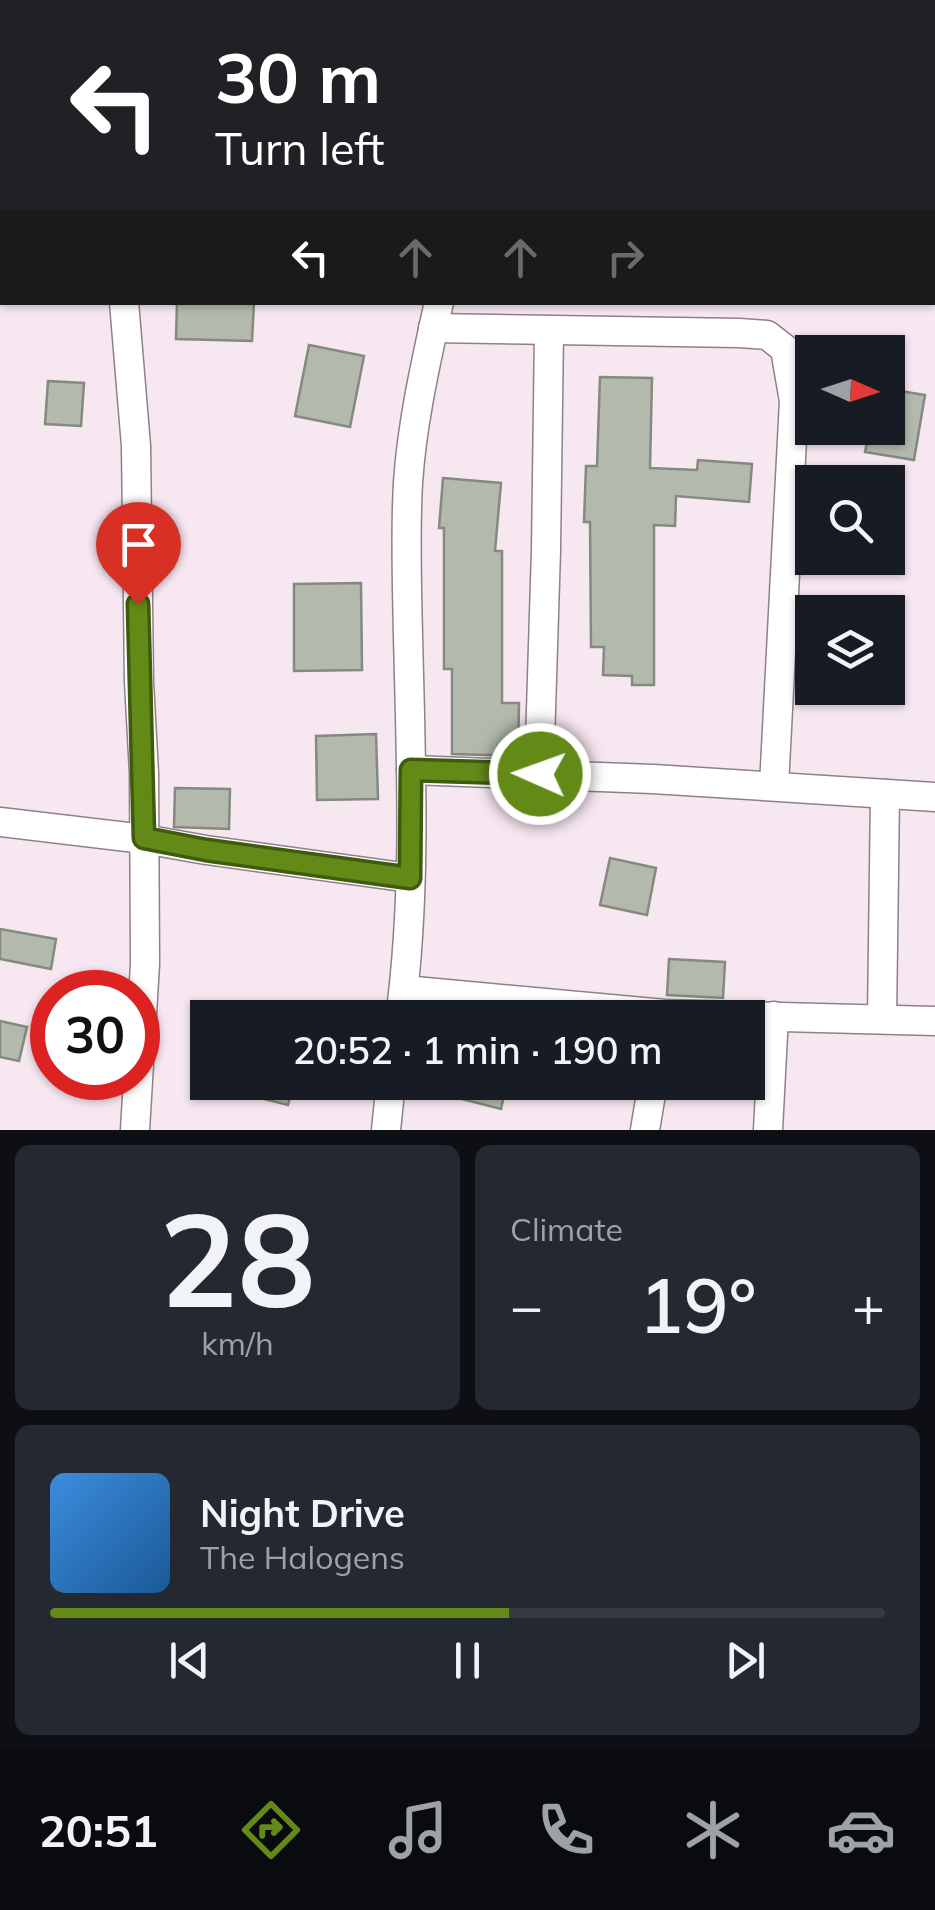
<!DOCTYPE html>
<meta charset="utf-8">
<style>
:root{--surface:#171b24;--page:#242831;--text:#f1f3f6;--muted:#9ea1a6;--line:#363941;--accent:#638a16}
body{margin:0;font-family:Mulish,sans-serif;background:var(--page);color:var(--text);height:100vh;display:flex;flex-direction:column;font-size:38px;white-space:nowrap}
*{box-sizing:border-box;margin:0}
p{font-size:32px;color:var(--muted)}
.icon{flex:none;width:55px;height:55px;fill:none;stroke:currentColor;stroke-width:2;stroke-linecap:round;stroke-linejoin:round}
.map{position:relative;height:1130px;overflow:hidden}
.drawer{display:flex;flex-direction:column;gap:15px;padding:15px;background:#0d0f14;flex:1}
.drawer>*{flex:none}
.guide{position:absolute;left:0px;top:0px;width:935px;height:305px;box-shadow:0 2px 8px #0004;background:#202124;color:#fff;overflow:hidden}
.needle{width:65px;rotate:93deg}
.buttons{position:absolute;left:795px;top:335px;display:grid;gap:20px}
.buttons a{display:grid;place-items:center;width:110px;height:110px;border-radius:0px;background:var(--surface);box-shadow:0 2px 8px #0004;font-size:50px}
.speed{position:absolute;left:30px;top:970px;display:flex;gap:20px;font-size:50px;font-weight:700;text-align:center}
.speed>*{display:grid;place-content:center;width:130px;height:130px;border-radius:50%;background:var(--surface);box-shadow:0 2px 8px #0004;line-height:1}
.speed .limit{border:15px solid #d22;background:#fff;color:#111}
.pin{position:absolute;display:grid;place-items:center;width:85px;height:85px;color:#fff;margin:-102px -42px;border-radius:50% 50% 50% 0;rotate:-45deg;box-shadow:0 0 10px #0007}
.pin .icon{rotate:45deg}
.me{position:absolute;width:110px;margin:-55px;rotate:272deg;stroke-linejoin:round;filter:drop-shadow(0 0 8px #0008)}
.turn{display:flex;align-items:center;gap:35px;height:210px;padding:0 50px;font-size:45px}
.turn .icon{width:130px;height:130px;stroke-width:2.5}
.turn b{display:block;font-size:70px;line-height:85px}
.lanes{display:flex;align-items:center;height:95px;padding:0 50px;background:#0003;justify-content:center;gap:50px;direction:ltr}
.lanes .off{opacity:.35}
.big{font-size:75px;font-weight:600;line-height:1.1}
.drawer .tile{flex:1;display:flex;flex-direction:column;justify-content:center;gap:15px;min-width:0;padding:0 35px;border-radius:15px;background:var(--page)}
.drawer .dial{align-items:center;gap:0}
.dial b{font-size:130px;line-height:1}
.song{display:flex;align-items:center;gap:30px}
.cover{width:120px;height:120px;border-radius:15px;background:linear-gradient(135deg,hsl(210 70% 55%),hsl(210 70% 35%))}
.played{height:10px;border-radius:5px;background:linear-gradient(90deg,var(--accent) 55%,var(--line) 55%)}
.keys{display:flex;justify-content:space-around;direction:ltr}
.heat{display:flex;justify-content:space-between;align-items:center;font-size:55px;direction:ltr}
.drawer .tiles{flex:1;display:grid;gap:15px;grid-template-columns:1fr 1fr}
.tile:last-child{grid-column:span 2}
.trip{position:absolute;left:190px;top:1000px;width:575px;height:100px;border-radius:0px;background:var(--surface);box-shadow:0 2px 8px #0004;font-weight:600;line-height:100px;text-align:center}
.tab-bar{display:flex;height:160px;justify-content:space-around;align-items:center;background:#090b0e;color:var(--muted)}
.tab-bar .icon{width:70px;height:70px}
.tab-bar .on{color:var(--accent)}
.tab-bar b{font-size:45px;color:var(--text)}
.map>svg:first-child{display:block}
.building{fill:#b3b9ac;stroke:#848a7d;stroke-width:2.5}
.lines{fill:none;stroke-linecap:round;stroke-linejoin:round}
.minor-casing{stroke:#8e8188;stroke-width:31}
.minor{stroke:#fff;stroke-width:28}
.route-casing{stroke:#405a0e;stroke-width:25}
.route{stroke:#638a16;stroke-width:18}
</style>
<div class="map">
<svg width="935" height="1130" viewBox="0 0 935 1130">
<rect width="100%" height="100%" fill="#f6e7f0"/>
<!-- building -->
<g class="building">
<path d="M177 302H254L252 341 176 339Z"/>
<path d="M309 345 364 356 350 427 295 416Z"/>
<path d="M600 377 652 378 650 468 697 470 698 460 752 464 749 502 676 496 675 526 654 525V685H632V676L603 675 604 647H591L590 522H584L586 466H597Z"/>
<path d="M48 381 84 383 81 426 45 424Z"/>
<path d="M888 389 925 395 914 460 865 452 870 428H888Z"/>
<path d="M443 478 501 483 495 551H502V703H519L518 756 452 754V669H444V528H439Z"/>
<path d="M361 583 362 670 294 671V584Z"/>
<path d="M376 734 378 799 317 800 316 736Z"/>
<path d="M175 788 230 789 229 829 174 827Z"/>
<path d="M610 858 656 868 647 915 600 905Z"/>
<path d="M0 929 56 939 51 969 0 959Z"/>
<path d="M669 959 725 962 723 998 667 995Z"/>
<path d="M0 1021 27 1027 19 1061 0 1057Z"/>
<path d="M230 1082H294L288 1105 229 1090Z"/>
<path d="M428 1082H507L501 1109 427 1090Z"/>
</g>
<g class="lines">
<defs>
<g id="minor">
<path d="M85 0V2"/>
<path d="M463 0V2"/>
<path d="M124 302 136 446 139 682 144 773 145 964 135 1130"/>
<path d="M433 328 739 333 767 335 785 349 794 401 774 786"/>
<path d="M411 770 653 779 935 797"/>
<path d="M539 774 546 550 549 331"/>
<path d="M0 822 144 839 206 850 410 878"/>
<path d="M404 990 665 1014 935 1021"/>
<path d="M400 1018C417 892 411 763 408 636 407 585 405 534 408 483 412 422 426 362 439 302"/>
<path d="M882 1019 885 794"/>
<path d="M386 1130 391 1082"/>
<path d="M645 1130 653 1082"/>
<path d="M768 1130 774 1016"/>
</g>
</defs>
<!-- minor casing -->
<use href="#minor" class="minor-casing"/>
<!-- minor -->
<use href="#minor" class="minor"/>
</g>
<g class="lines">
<defs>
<path id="route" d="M138 604 144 838 206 850 410 878 411 770 540 774"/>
</defs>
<!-- route casing -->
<use href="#route" class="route-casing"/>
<!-- route -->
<use href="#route" class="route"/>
</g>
</svg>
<div class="buttons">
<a><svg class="needle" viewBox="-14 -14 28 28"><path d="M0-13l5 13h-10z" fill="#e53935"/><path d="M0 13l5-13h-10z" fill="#9ea1a6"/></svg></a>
<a><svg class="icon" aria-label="search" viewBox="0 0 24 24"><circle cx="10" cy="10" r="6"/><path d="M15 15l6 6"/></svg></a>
<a><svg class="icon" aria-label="layers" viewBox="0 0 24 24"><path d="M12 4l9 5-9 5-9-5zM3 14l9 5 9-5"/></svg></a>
</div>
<div class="speed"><div class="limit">30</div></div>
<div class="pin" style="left:138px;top:604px;background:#d93025"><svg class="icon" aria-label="arrive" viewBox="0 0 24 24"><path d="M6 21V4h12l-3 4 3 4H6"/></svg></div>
<svg class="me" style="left:540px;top:774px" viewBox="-20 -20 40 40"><circle r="17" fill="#638a16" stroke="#fff" stroke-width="3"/><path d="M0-11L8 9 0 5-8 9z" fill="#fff"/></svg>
<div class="trip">20:52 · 1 min · 190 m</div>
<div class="guide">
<div class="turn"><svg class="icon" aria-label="left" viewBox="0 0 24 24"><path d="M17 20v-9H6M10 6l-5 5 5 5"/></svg><div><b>30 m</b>Turn left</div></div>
<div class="lanes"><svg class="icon" aria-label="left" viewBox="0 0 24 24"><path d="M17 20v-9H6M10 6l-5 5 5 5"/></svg><svg class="icon off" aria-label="ahead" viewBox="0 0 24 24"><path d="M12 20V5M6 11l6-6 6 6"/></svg><svg class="icon off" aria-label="ahead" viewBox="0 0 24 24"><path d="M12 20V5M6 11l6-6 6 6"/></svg><svg class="icon off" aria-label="right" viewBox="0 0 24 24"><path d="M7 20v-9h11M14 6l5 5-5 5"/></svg></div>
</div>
</div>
<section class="drawer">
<div class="tiles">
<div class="tile dial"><b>28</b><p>km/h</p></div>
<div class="tile"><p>Climate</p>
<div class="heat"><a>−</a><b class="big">19°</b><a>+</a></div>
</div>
<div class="tile">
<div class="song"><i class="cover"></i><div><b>Night Drive</b><p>The Halogens</p></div></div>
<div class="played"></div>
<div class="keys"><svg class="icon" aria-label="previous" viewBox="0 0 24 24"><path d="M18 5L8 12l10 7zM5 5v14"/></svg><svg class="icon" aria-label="pause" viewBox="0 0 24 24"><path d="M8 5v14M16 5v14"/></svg><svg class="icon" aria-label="next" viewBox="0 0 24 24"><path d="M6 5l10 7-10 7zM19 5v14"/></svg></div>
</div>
</div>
</section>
<nav class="tab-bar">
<b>20:51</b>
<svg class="icon on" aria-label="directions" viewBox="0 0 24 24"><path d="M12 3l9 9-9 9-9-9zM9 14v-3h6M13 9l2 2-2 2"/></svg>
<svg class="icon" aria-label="music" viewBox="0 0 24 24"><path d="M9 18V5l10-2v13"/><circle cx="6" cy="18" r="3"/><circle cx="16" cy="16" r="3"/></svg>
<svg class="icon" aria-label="phone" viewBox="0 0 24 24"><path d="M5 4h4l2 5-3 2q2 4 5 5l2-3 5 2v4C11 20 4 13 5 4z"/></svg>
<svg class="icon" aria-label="climate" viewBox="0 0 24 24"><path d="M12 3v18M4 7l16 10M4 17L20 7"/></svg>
<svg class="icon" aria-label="car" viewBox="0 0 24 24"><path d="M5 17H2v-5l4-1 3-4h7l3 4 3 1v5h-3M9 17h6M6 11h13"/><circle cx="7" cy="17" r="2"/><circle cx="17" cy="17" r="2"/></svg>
</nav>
